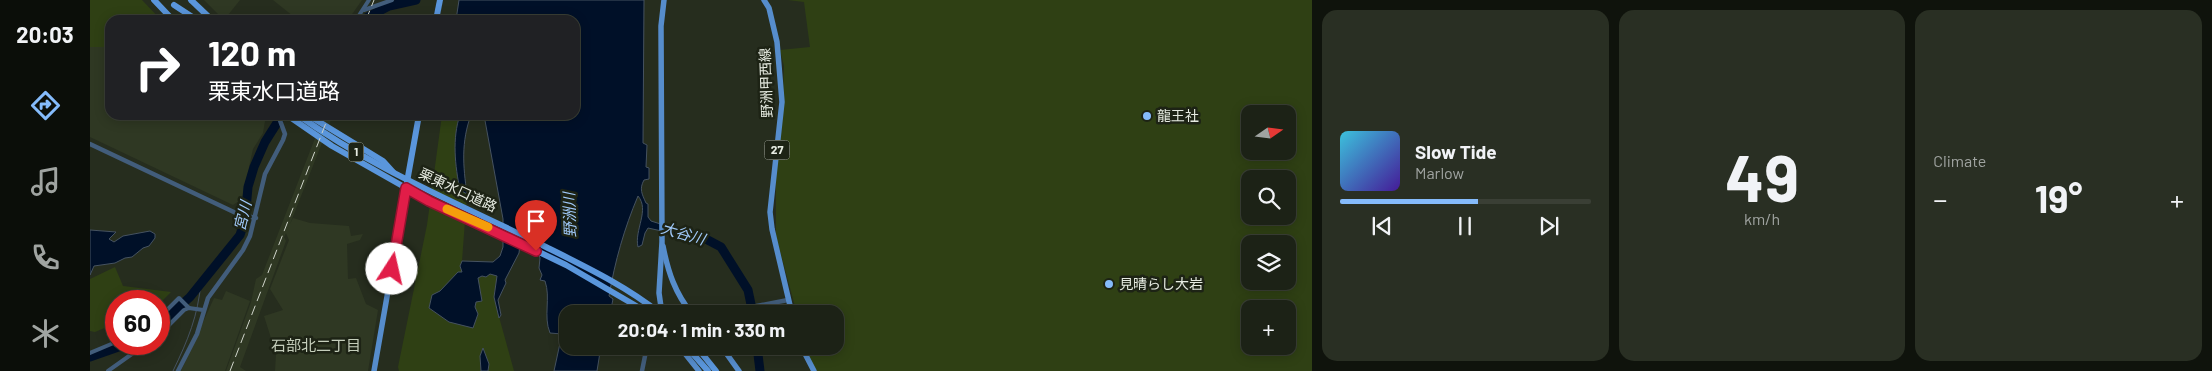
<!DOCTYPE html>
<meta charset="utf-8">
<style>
:root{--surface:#1c2216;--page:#292f23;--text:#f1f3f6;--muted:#a0a4a1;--line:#3a3f35;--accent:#85bbfb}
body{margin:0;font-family:Barlow,"Noto Sans JP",sans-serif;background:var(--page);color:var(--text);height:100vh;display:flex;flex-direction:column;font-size:19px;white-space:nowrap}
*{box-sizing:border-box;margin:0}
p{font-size:16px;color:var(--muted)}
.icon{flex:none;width:28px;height:28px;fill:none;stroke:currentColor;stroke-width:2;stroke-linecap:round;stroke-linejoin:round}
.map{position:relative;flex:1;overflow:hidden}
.panel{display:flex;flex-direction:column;gap:10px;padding:10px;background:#0f130c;width:900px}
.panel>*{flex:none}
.top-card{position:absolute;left:15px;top:15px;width:475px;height:105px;border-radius:15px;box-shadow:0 2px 12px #0003,0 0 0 1px var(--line);background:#202124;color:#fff;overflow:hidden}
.needle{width:32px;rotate:76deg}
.tools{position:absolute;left:1151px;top:105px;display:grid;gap:10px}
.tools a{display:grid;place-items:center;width:55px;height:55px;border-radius:10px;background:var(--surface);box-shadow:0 2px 12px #0003,0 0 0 1px var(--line);font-size:25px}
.speed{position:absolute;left:15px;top:290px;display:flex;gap:10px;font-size:25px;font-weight:700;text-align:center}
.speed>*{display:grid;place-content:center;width:65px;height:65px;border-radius:50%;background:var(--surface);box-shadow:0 2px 12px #0003,0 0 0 1px var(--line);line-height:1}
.speed .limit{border:8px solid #d22;background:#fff;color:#111}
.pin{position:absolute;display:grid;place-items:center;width:42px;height:42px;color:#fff;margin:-51px -21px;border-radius:50% 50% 50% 0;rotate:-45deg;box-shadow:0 0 5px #0007}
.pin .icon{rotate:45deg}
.me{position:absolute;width:55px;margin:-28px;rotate:10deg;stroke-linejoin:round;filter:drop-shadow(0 0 4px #0008)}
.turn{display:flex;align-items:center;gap:18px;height:105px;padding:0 20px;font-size:22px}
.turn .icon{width:65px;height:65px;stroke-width:2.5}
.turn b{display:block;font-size:35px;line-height:42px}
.big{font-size:38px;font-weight:700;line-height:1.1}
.panel .card{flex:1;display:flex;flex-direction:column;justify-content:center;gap:8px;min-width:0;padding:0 18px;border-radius:15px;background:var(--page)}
.panel .dial{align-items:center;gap:0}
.dial b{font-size:65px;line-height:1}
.song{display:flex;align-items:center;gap:15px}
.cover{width:60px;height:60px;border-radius:8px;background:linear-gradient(135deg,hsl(190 70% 55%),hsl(260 70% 35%))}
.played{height:5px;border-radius:2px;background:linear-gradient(90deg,var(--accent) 55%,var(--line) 55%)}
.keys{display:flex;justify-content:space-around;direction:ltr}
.heat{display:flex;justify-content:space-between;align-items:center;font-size:28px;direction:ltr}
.panel .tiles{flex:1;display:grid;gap:10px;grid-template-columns:repeat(3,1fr)}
.trip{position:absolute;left:469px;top:305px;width:285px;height:50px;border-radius:15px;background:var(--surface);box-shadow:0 2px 12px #0003,0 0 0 1px var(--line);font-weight:700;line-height:50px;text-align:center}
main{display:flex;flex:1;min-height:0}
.tabs{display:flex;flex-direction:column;width:90px;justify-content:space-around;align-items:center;background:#0b0e09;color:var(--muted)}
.tabs .icon{width:35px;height:35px}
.tabs .on{color:var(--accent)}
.tabs b{font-size:22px;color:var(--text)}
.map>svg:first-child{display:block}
.built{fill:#2f3823}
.green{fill:#2f4014;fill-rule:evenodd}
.water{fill:#001028;stroke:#455260}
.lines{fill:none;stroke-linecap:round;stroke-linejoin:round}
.stream{stroke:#455260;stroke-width:1}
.river{stroke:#001028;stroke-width:9}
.minor{stroke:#425d7b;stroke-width:4}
.tertiary{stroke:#425d7b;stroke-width:4.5}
.primary{stroke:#568dcc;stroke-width:5.5}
.trunk{stroke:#5a96dc;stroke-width:6}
.rail{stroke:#d0d5cb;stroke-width:1;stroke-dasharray:10 5;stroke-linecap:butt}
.route-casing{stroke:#92132f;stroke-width:12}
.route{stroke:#e11d48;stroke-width:9}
.slow{stroke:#f59e0b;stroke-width:9}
.poi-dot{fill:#85bbfb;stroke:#1d2315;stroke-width:2}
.labels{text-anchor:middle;stroke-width:5;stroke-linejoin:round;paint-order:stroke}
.shield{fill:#1d2315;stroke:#aaafa4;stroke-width:1}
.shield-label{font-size:12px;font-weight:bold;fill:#e6ebe1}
.street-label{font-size:14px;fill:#e6ebe1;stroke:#1d2315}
.poi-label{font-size:14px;fill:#e6ebe1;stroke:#1d2315;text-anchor:start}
.water-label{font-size:15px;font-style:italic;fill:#a0c9f9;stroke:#1d2315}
.neighbourhood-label{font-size:15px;fill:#c5cebb;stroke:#1d2315}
</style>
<main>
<nav class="tabs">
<b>20:03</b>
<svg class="icon on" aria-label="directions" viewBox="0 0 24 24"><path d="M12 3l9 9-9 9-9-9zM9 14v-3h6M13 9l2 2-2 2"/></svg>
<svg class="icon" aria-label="music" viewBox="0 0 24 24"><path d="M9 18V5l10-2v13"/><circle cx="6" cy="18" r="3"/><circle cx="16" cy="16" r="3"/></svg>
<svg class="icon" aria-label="phone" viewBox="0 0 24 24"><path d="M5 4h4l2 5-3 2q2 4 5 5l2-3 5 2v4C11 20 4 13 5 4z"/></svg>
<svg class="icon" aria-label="climate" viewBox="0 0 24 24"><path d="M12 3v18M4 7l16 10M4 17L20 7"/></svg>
</nav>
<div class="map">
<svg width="1222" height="371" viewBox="0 0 1222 371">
<rect width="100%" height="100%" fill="#262d1e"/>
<!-- built -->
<g class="built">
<path d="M114 0H150L134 20Z"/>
<path d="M183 0H272L258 20H208Z"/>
<path d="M20 41V115H176L173 133 163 149 152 199 143 205 0 137V44Z"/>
<path d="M234 115H243L200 224 203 218 220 223 259 226 261 236 273 234 270 240 257 244 258 279 266 278 276 304 288 310 278 371H185L186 354 174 316 193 310 180 289 199 240 196 233 194 237 196 241 150 367 156 371H136L161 302 166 279 172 275Z"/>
<path d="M136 291 160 301 135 371H91L124 298 132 300Z"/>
</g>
<!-- green -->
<g class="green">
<path d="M0 0H52L71 20H20V47H0Z"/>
<path d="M698 0H1222V371H727L716 355 715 346H745V314H707L686 236V167L692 125 694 66 690 50 720 47 714 2ZM1160 114H1198V151H1160ZM1160 179H1198V216H1160ZM1160 244H1198V281H1160ZM1160 309H1198V346H1160Z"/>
<path d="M352 115H370C362 138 365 166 370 189L377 194 372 261 370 266 372 272 347 293 339 308 359 322 383 327 386 301H392L388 278 400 274 407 275 404 297 406 306 424 371H398L399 364 393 348 390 356 391 371H309L308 367 337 225Z"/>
<path d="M25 267 33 286 81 292 69 304V301H26V323L5 332 0 331V279Z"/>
</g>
<!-- water -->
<g class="water">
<path d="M369 0H554L553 143 557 145 556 167 559 168V179L554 180C549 189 552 194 556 203L558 204V217L561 221 596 232 595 235H590L558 228 555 233 552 245 548 247C544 230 560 210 548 196 534 229 525 261 519 296L523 299 520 314H478V346H511L507 371H464L472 334 460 333C453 316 461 298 455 281L450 280 452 275 449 268 450 258 437 218 432 227 429 253 415 280 416 283 408 300 411 315 409 318 404 297 407 276 400 274 396 277 392 276 388 278 392 301 386 302 385 307 388 314 383 328 359 322 339 308 342 295 350 291 368 272H372L370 266 372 261 403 262 410 256 413 247V219L394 115H485V20H366Z"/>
<path d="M370 115H381C371 142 373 166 377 194L370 190C365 166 362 138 370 115Z"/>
<path d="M0 230 26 232 19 239 24 242 33 236 60 231 65 234V238L59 246 53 248 42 257 35 258 25 263 4 266 0 275Z"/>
<path d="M393 348 399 364 398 371H391L390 356Z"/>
</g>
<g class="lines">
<!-- stream -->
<path class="stream" d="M83 371C98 340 108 316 111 282"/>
<!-- river -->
<g class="river">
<path d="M272 20 299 6 326 0"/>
<path d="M586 231 614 238 631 247 658 290 663 314"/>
<path d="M69 325 100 297 150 235 155 220 158 187 164 167 175 142 192 115"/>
<path d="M667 346 670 371"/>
<path d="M0 357 37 344"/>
</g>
<!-- minor -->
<g class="minor">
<path d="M274 10 302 0"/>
<path d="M266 20 279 0"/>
<path d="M69 318 89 298 99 308"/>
<path d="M69 335 94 310 99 308 113 310"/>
<path d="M44 344 47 351"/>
<path d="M0 353 26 342"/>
<path d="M18 371 56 344"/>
</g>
<!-- tertiary -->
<g class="tertiary">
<path d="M0 144 148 214 166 218"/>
<path d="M625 314 698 300"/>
<path d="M88 371 107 334 118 298 153 250 160 236 175 174 193 140 195 134 188 115"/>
<path d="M552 371 557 346"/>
</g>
<!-- primary -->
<g class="primary">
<path d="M674 0 679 8 687 42 692 102 680 212 682 229 702 314"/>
<path d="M573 246C578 272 585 293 602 314"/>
<path d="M572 314 569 293 572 242 571 26 574 0"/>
<path d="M589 346 609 371"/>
<path d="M631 346 649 371"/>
<path d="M711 346 724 371"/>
<path d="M284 371 316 188"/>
</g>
<!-- trunk -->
<g class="trunk">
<path d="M64 0 83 20"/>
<path d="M101 0 122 20"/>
<path d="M84 5 107 20"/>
<path d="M346 20 350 0"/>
<path d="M197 115 242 146 339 201 370 214 476 265 560 314"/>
<path d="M208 115C285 170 372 205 456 247 496 267 536 286 571 314"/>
<path d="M218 115 293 161 303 172"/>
<path d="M317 182 329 115"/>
<path d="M596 346 618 371"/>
<path d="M606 346 626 371"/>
</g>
<!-- rail -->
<g class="rail">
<path d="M276 20 284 0"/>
<path d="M140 371 239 115"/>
</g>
</g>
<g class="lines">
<defs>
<path id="route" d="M302 269 316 188 339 201 446 251"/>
</defs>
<!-- route casing -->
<use href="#route" class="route-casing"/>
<!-- route -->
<use href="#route" class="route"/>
<!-- slow -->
<path class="slow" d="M357 209 398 227"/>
</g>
<!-- markers -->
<g class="poi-dot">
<circle cx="1057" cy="116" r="5"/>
<circle cx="1019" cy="284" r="5"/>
</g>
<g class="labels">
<!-- shield labels -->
<g class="shield">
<rect x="674.5" y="140.5" width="25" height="19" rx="4"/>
<rect x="258.5" y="142.5" width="15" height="19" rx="4"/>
</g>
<g class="shield-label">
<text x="687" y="154">27</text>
<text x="266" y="156">1</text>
</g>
<!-- street labels -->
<g class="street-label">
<text transform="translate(676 83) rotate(-92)" y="5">野洲甲西線</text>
<text transform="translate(368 190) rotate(25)" y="5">栗東水口道路</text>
</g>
<!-- poi labels -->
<g class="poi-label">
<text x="1067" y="121">龍王社</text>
<text x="1029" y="289">見晴らし大岩</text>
</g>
<!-- water labels -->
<g class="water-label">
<text transform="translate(480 215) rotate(-92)" y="5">野洲川</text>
<text transform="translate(153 216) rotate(-76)" y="5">宮川</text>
<text transform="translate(593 234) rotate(16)" y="5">大谷川</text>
</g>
<!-- neighbourhood labels -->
<g class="neighbourhood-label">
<text x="226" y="351">石部北二丁目</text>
</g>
</g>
</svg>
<div class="tools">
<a><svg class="needle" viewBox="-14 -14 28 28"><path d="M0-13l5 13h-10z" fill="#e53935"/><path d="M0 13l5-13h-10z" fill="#a0a4a1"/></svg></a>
<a><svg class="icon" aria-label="search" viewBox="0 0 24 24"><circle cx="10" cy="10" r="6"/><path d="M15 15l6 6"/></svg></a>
<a><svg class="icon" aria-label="layers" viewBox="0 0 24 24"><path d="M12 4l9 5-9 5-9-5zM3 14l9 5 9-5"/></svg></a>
<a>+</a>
</div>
<div class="speed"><div class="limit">60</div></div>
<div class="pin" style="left:446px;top:251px;background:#d93025"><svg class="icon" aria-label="arrive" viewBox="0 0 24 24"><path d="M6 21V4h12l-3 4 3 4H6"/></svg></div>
<svg class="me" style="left:302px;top:269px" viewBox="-20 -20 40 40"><circle r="19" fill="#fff"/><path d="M0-13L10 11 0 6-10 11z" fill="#e11d48"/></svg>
<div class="trip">20:04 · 1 min · 330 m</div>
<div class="top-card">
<div class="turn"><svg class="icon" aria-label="right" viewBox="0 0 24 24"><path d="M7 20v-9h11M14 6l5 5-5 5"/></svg><div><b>120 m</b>栗東水口道路</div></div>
</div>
</div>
<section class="panel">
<div class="tiles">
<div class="card">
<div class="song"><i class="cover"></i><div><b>Slow Tide</b><p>Marlow</p></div></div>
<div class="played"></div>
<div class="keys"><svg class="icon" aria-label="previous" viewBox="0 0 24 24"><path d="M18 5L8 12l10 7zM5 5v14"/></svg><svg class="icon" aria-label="pause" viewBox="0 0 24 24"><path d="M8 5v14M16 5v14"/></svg><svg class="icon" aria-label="next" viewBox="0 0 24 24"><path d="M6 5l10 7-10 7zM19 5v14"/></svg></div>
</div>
<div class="card dial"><b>49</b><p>km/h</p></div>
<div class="card"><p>Climate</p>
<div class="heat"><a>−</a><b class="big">19°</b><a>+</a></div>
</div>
</div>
</section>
</main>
